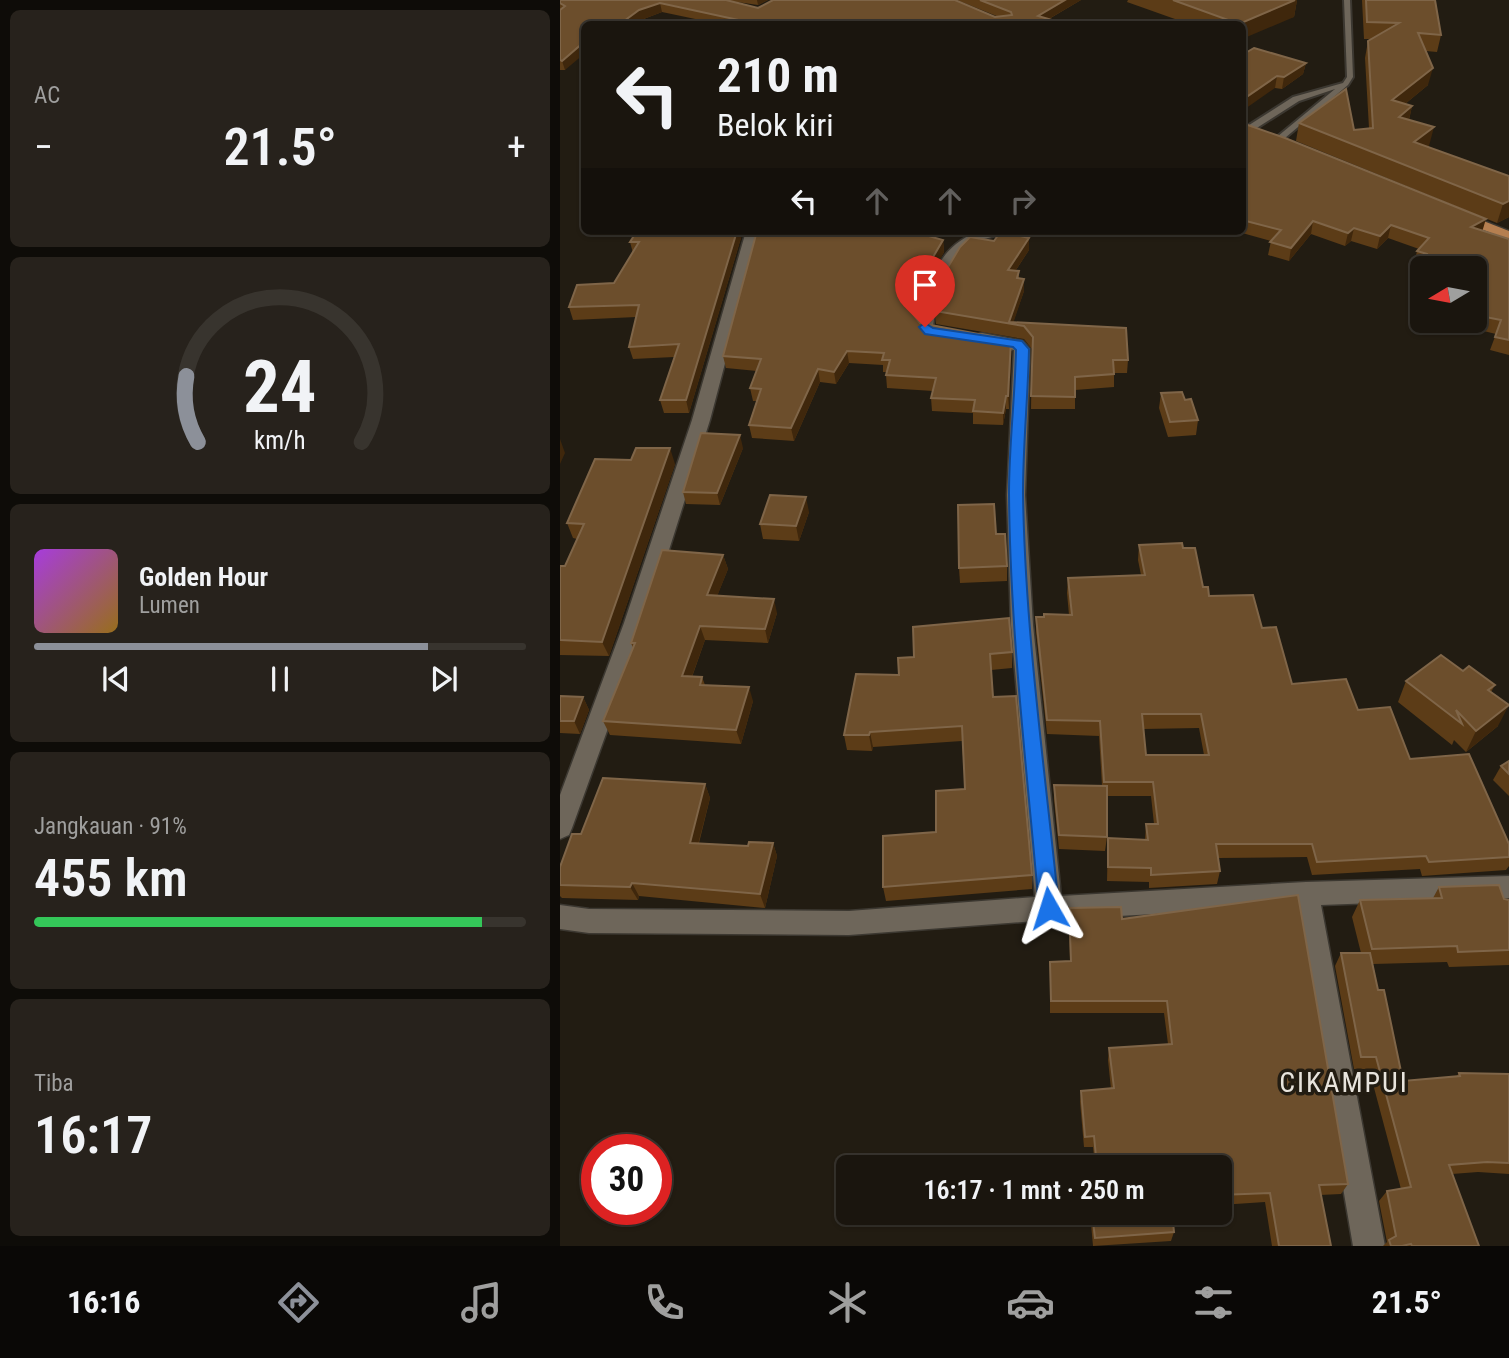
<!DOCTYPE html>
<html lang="id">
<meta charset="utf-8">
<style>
:root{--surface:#1a150e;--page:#27221c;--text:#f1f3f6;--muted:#9f9f9e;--line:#38342e;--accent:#8c9099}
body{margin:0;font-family:"Roboto Condensed",sans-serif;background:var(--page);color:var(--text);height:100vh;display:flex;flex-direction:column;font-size:26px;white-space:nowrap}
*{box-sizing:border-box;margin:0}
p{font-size:23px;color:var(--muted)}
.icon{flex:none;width:38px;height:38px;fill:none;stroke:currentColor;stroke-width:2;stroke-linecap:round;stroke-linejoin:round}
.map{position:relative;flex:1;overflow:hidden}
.sheet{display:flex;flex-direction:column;gap:10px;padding:10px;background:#0e0c08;width:560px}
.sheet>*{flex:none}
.banner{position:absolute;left:21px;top:21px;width:665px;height:214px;border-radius:10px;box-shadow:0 2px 5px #0004,0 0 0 2px var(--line);background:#1a150e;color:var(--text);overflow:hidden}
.needle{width:46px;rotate:260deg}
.fabs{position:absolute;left:850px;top:256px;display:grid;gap:14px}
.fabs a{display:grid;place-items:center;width:77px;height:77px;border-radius:10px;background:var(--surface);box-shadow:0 2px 5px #0004,0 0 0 2px var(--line);font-size:35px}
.speed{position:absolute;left:21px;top:1134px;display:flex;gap:14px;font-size:35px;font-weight:700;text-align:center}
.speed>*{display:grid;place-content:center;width:91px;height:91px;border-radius:50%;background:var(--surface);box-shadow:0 2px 5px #0004,0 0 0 2px var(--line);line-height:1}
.speed .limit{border:10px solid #d22;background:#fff;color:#111}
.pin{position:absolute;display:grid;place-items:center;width:60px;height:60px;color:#fff;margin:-72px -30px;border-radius:50% 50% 50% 0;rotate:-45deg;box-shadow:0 0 7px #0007}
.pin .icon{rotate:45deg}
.me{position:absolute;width:77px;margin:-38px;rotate:354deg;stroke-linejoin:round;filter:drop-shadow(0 0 5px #0008)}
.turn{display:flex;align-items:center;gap:24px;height:147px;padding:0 21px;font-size:32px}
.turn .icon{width:91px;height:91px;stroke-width:2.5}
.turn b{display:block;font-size:49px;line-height:60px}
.lanes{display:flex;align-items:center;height:66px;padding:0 21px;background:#0003;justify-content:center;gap:35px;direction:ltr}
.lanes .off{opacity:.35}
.big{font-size:52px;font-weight:600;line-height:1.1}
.sheet .card{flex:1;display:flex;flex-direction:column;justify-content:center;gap:10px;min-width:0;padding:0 24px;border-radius:10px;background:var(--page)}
.sheet .dial{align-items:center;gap:0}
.dial svg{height:182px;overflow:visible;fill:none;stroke:var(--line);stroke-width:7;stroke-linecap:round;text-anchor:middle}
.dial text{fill:var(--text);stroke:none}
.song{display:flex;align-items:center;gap:21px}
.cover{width:84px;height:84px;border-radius:10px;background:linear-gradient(135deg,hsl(280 70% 55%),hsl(40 70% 35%))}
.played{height:7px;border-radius:4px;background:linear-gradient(90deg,var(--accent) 80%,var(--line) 80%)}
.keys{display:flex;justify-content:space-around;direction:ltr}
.heat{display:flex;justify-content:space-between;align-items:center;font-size:38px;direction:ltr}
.charge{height:10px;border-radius:5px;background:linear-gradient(90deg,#34c759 91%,var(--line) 0)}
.trip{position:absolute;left:276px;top:1155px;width:396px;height:70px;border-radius:10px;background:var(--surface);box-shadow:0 2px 5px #0004,0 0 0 2px var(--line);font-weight:600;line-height:70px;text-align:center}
.tabs{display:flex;height:112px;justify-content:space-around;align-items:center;background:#0a0806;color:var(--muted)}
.tabs .icon{width:49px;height:49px}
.tabs .active{color:var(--accent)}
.tabs b{font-size:32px;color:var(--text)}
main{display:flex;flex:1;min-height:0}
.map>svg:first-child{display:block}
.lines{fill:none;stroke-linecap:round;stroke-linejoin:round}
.lane-casing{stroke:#3c3831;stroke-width:4}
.street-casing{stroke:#3c3831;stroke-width:3}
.primary-casing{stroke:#3c3831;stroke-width:3}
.lane{fill:#6e665a;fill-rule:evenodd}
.street{fill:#6e665a;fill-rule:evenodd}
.primary{fill:#b57f50;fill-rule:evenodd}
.wall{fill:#5c3c17;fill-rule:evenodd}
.shaded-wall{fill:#3f270c}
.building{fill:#6c4e2c;stroke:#7f6548;stroke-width:2;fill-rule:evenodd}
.route{fill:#1a73e8;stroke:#114b97;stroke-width:2}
.labels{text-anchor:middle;stroke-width:7;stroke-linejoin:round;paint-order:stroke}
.near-quarter-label{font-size:28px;letter-spacing:2px;fill:#e8e4dd;stroke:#221c12}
</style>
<main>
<section class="sheet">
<div class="card"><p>AC</p>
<div class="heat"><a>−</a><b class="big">21.5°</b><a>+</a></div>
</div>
<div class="card dial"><svg viewBox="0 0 100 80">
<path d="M14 69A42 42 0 1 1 86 69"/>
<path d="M14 69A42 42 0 0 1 9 40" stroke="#8c9099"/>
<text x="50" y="56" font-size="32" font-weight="700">24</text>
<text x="50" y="72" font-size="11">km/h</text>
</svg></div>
<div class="card">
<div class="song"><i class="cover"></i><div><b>Golden Hour</b><p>Lumen</p></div></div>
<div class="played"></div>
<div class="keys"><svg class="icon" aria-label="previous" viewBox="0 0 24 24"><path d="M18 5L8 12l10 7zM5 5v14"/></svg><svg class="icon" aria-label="pause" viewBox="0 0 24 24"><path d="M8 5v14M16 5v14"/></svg><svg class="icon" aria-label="next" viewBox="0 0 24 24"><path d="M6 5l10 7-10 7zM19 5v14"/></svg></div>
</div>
<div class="card"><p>Jangkauan · 91%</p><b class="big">455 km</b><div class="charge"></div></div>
<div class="card"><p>Tiba</p><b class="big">16:17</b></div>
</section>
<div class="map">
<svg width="949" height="1246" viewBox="0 0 949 1246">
<rect width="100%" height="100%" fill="#221c12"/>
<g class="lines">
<defs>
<path id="lane" d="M784 0H790L793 77 788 85 719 143 712 141 775 89 739 101 692 131H686V127L733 97 783 83 787 77Z"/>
<g id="street">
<path d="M186 231H200L150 420 86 623 12 828 9 835 0 839V795L64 623 132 420Z"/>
<path d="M422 231H445L443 234C434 237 424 238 416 242 387 258 378 297 373 326L393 331 395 334 387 339 363 334 357 327C364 288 379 242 422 231Z"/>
<path d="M422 333 463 341 470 349 465 495 473 625 501 896 746 882 949 876V898L761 905 825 1246H793L735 906 489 920 289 935 29 933 0 929V905L29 909 289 911 475 897 451 625 447 495 454 350 416 341 414 338 416 335Z"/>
</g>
<path id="primary" d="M898 211 949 231V240L893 218 891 215Z"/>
</defs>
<!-- lane casing -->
<use href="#lane" class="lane-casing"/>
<!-- street casing -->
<use href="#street" class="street-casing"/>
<!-- primary casing -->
<use href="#primary" class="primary-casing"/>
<!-- lane -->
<use href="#lane" class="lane"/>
<!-- street -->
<use href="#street" class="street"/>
<!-- primary -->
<use href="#primary" class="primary"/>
</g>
<!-- wall -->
<g class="wall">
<path d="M0 0H208L198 5 170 1 198 8 435 17H439L397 0H521L489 19 492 20V24H159L102 12 81 20 74 24H24L5 70H0Z"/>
<path d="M568 0H737L734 17 682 24H629L567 2Z"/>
<path d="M802 0H875L881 35 877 52 866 51 868 85 845 104 852 106 849 120 869 146 867 147 949 176V217L937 223 736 141 739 123 794 130 809 128 805 58 808 41 811 39H804Z"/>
<path d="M682 55 746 63 743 74 722 89 715 88Z"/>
<path d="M682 123 922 230 949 239V355L930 350 936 334 907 327 909 320H915V268H863V283L858 282 862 267 854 264 857 251 859 249 828 238 817 249 791 241 785 246 751 234 729 261 708 255 711 241 675 231H682Z"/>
<path d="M77 231H183L129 413H104L100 400 114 357 73 359 69 347 76 317 13 320 9 307 54 283 73 253 70 242Z"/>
<path d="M462 237 469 250 456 270 459 271V278L464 291 453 322 568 360 567 373H554V387L515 390V409H471L472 349 464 339 376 324 375 311 434 241Z"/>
<path d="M383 240 384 252 370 277 359 306 356 318 360 323 451 352 449 409H446L443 425 413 424V413L372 411 371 398 373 391 327 388 326 375 327 372H323V365L289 363 276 384 260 382 234 441 192 438 189 425 197 401H193L190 388 197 371 166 368 163 356Z"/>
<path d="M601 393 625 400 638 420 636 435 608 437 599 408Z"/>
<path d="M183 448 160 505 126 504 123 492Z"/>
<path d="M115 464 49 656 0 655V566H5L17 539 13 538 7 523Z"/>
<path d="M249 512 239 541 203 539 200 524Z"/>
<path d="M436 534 447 566V581L400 583 399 568Z"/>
<path d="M579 545 623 548 643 587 649 596 702 628 732 684 798 710 850 759 949 844V866L946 870 862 876 860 869 752 875 747 857 658 858 660 871 657 884 589 888V882L547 881 548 838 585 840 586 824H594L591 796H547V837L545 851 499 849 494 799V785L542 786 539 736 487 734 476 632V617L509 615 507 593 508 578 581 575 578 560ZM639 728 644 755H586L583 729Z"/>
<path d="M163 555 168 569 157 596 217 613 208 643 145 640 132 677H142L145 685 193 701 181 744 50 735 43 721 73 648 71 643Z"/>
<path d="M452 652V668L431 670 433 697 472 875V889L326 901 323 887 376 832 405 789 402 741 313 747 312 751 287 750 284 735 339 675 338 658Z"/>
<path d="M903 671 935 685 931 692 938 726 906 752 894 740 892 745 838 702 846 681Z"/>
<path d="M0 696 23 697 29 710 20 734 0 733Z"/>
<path d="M949 761V796L933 780 941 766Z"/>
<path d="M145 784 150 798 139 843 188 846 213 843 217 856 205 908 79 896 78 900 2 898 0 896V867L21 834Z"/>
<path d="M879 887 949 900V965L889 967 887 962 813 964 818 990 843 1081 896 1077 899 1073 949 1074V1174L918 1172 892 1174 919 1246H823L827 1242 819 1201 827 1191 841 1189 809 1069H794L775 966 781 953H801L792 917 800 900 873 898Z"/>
<path d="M509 908 562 919 788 1184 781 1194 760 1195 771 1246H712L705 1202 660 1205V1167H535L533 1147H524L520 1102 521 1091 551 1089 548 1060 549 1048 608 1044 604 1013H490V962L510 961Z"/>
<path d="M530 1213H612L614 1232 611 1241 533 1246Z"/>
</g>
<!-- shaded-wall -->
<g class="shaded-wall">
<path d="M197 0H208L198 5Z"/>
<path d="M505 0H521L480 24 478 16Z"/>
<path d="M735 0H737L734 17 682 39V24H679Z"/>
<path d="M100 3 102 12 81 20 74 24H60L79 10Z"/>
<path d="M24 42V54L5 70 2 61Z"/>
<path d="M746 63 743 74 722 89 724 77Z"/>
<path d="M873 68 868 85 828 118 832 100Z"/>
<path d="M717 76 715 88 682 111V100Z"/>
<path d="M852 106 848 124 839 117Z"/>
<path d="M874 127 869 146 850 161 854 142Z"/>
<path d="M949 201V217L937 223 943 204Z"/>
<path d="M926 219 922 232 911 227Z"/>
<path d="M753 221 751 234 729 261 731 248Z"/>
<path d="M831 225 828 238 817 249 820 236Z"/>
<path d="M794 228 791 241 785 246 788 233Z"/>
<path d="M177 231H183L129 413 126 400Z"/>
<path d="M469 238V250L448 282V270Z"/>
<path d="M383 240 384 252 370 277 359 306 354 326 353 314 358 293 369 264Z"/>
<path d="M464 279V291L453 324 449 322Z"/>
<path d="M451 340V352L449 409 448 396Z"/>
<path d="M287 351 289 363 276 384 274 372Z"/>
<path d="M258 369 260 382 234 441 231 428Z"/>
<path d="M446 396V409L443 425V413Z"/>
<path d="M180 435 183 448 160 505 157 493Z"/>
<path d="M0 439 5 453 0 464Z"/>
<path d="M110 448 115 464 49 656 42 642Z"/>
<path d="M246 497 249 512 239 541 236 526Z"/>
<path d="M163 555 168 569 152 609 147 595Z"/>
<path d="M214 599 217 613 208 643 205 629Z"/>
<path d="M140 626 145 640 127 690 122 676Z"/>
<path d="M189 687 193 701 181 744 176 730Z"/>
<path d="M23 697 29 710 20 734 14 721Z"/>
<path d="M949 705 938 726 906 752 916 731Z"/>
<path d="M310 732 313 747 312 751 309 735Z"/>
<path d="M145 784 150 798 135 856 130 843Z"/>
<path d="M213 843 217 856 205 908 200 894Z"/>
<path d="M72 883 79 896 78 900 70 887Z"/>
</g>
<!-- building -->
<g class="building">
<path d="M0 0H166L198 8 213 0H395L435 17 452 15 451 12 420 0H505L478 16 492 20 484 24H183L188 22 100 3 79 10 60 24 49 22 46 24H24V42L2 61 0 60V10L5 6 0 3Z"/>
<path d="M613 0H735L679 24Z"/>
<path d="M806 0H875L881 35 858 33 873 68 832 100 852 106 839 117 874 127 854 142 949 176V201L943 204 739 123 786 89 794 130 813 128 808 41 839 23 807 22Z"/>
<path d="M694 48 746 63 724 77 717 76 682 100V55Z"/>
<path d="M682 123 725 138 926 219 911 227 949 239V340L935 337 941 320 915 315V268H863V269H862L867 254 857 251 869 238 831 225 820 236 794 228 788 233 753 221 731 248 710 242 721 230 682 220Z"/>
<path d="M77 231H177L126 400H100L119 344 69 347 79 305 9 307 17 285 54 283 79 242H70Z"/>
<path d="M197 231H351L383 240 369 264 358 293 353 314 360 323 451 340 448 396H446L443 413 413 411 415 400 371 398 376 378 326 375 330 360H322L324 353 287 351 274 372 258 369 231 428 189 425 201 389 190 388 201 359 163 356Z"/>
<path d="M441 231 462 234 460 236 469 238 448 270 459 271 457 278 464 279 449 322 566 328 568 360H553L554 374 515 377V397L471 396 473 337 464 326 375 311 388 267 400 247 410 237 434 241Z"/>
<path d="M622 392 625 400 631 399 638 420 610 422 601 393Z"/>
<path d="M141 433 180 435 157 493 123 492Z"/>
<path d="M76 448H110L42 642 0 640V566H5L24 524 7 523 35 459 71 460Z"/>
<path d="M210 495 246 497 236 526 200 524Z"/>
<path d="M434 504 436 534H445L447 566 399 568 398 505Z"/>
<path d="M622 543 623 548H635L643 587H648L649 596 693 595 702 628 716 627 732 684 786 679 798 710 830 707 850 759 909 754 949 844V857L869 862 866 856 757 862 752 844H656L660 871 591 875V868L548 867V838L588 840 586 824H598L593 782H544L540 721 487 720 476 617H484V614L512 615 508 578 585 575 579 545ZM582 714H641L649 755H586Z"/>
<path d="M102 550 163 555 147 595 214 599 205 629 140 626 122 676 142 677 140 685 189 687 176 730 43 721 75 643H71Z"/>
<path d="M449 618 452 652 430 654 433 697 456 696 472 875 323 887V836L376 832V791L405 789 402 726 310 732 309 735H284L296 674 339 675 338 658 354 657 353 627Z"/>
<path d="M881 655 903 671 909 666 935 685 928 690 949 705 916 731 896 710 902 724 846 681Z"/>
<path d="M0 696 23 697 14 721H0Z"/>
<path d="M949 761V774L941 766Z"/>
<path d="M43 778 145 784 130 843 188 846 189 842 213 843 200 894 72 883 70 887 0 885V867L12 834H21Z"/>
<path d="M494 785 547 786V837L499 835Z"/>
<path d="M939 885 944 899 949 900V950L898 952 897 946 812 949 800 900 882 898 879 887Z"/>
<path d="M738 895 788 1184 759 1185 771 1246H719L710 1193 660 1195V1167H537L534 1136 525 1137 521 1091 554 1088 549 1048 612 1044 607 1001H491L490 962 511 961 509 908 561 907 562 919Z"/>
<path d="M781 953H810L818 990H824L843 1081 900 1076 899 1073 949 1074V1163L927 1162 889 1165 919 1246H852L851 1244 842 1246H831L829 1240 836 1236 827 1191 851 1187 816 1057H801Z"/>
<path d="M532 1213H612L614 1232 535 1238Z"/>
</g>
<!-- route -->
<path class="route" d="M365 323 373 328 462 341 469 349C468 397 463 444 463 493 465 631 485 770 499 908L496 914 489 917 482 914 479 908C467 770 450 631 449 493 449 445 455 398 456 350L453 347 365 334 359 327Z"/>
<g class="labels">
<!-- near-quarter labels -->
<g class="near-quarter-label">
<text x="784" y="1092">CIKAMPUI</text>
</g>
</g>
</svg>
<div class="fabs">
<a><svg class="needle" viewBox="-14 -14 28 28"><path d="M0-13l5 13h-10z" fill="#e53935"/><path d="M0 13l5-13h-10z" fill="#9f9f9e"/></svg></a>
</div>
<div class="speed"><div class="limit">30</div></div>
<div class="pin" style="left:365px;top:327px;background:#d93025"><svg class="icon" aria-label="arrive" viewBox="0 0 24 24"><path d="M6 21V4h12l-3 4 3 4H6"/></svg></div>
<svg class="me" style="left:489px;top:908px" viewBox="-20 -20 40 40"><path d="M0-17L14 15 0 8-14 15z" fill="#1a73e8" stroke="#fff" stroke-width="4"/></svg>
<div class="trip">16:17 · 1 mnt · 250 m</div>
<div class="banner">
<div class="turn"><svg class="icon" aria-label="left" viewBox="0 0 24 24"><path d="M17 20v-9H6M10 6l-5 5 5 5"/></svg><div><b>210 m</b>Belok kiri</div></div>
<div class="lanes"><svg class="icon" aria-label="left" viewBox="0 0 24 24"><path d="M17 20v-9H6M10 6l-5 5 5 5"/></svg><svg class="icon off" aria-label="ahead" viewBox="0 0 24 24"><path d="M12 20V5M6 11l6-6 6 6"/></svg><svg class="icon off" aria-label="ahead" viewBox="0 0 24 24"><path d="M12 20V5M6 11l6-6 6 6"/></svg><svg class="icon off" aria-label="right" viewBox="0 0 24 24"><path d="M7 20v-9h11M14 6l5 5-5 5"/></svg></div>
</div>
</div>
</main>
<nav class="tabs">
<b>16:16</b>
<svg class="icon active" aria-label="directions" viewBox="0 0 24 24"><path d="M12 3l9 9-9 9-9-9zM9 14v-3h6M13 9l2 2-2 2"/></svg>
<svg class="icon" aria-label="music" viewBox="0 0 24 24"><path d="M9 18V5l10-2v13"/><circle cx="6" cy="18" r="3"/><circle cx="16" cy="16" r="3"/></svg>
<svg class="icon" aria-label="phone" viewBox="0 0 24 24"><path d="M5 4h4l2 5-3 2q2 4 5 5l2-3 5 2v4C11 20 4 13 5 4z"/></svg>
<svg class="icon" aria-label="climate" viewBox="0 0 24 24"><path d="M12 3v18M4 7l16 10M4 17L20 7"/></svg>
<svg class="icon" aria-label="car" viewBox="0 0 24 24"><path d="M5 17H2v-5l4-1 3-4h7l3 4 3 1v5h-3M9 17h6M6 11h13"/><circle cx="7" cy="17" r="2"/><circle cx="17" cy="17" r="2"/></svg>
<svg class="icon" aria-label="filters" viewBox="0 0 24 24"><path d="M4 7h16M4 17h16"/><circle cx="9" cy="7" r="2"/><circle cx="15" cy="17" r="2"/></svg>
<b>21.5°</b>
</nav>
